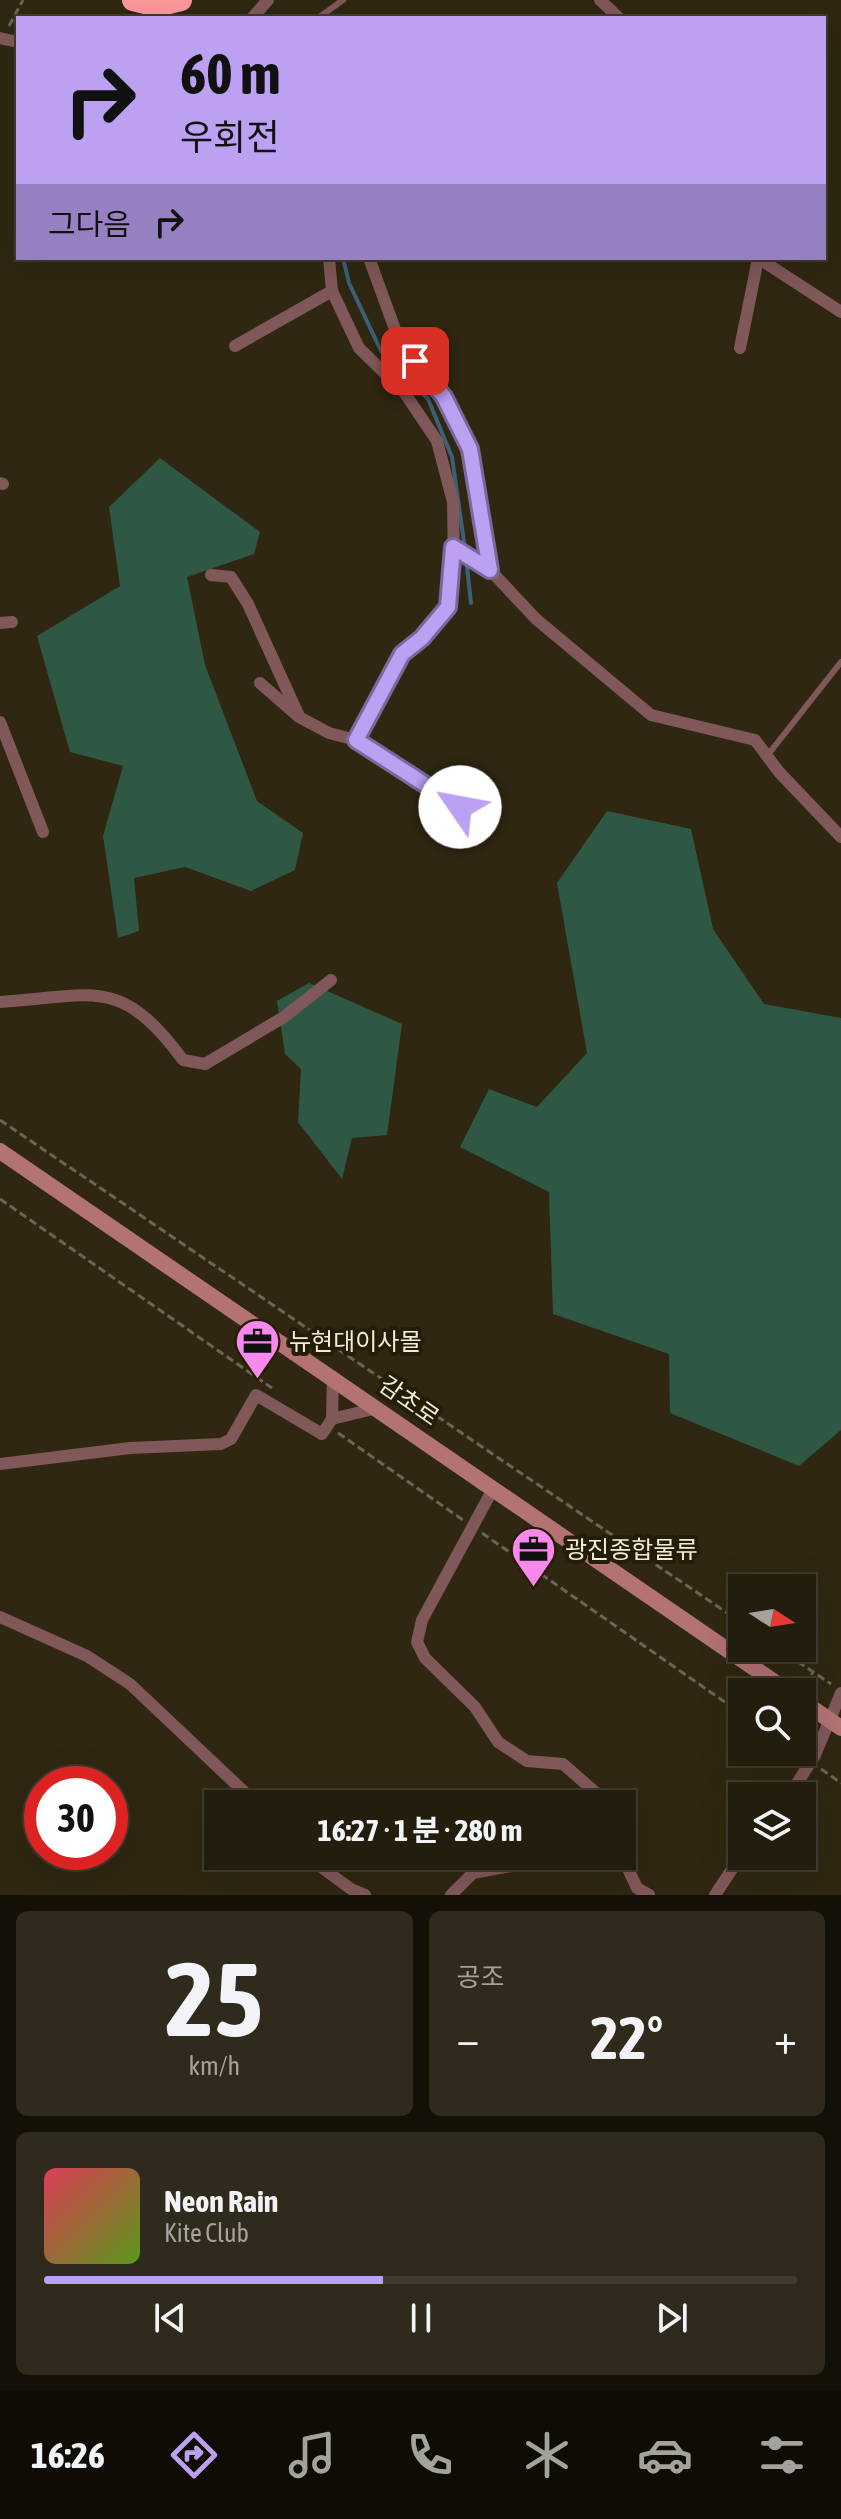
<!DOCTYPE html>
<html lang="ko">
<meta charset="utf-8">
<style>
:root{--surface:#231d0d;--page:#2f2a1b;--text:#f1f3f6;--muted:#a3a29d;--line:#403b2e;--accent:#bca0f2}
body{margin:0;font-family:"Asap Condensed","Noto Sans KR",sans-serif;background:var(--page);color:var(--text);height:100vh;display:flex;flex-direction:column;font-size:30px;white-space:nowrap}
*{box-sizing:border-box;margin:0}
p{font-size:26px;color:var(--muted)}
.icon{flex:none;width:44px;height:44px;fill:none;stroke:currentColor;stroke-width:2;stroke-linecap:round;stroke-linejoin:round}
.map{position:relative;height:1895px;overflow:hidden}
.panel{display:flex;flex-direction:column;gap:16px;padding:16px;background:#131007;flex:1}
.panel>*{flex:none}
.hud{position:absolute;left:16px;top:16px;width:810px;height:244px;border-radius:0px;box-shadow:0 8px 32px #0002,0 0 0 2px var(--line);background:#bca0f2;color:#111;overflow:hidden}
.needle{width:52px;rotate:102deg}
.fabs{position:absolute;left:728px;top:1574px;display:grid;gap:16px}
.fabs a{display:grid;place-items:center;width:88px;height:88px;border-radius:0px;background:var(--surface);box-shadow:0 8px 32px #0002,0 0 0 2px var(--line);font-size:40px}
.speed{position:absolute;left:24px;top:1766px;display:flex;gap:16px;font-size:40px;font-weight:700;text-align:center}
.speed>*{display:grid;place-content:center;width:104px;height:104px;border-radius:50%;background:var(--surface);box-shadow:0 8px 32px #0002,0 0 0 2px var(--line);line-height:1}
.speed .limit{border:12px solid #d22;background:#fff;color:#111}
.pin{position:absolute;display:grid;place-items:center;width:68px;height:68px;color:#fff;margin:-34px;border-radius:16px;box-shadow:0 4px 12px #0006}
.me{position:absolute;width:88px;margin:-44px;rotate:303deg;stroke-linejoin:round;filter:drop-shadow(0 0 6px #0008)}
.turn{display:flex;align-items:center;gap:28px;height:168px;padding:0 32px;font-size:36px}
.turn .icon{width:104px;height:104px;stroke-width:2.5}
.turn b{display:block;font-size:56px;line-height:68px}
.then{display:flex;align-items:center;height:76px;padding:0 32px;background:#0003;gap:16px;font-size:30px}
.big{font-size:60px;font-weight:700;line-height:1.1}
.panel .tile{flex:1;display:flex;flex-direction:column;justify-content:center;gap:12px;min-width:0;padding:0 28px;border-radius:12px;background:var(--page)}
.panel .dial{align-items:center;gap:0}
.dial b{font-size:104px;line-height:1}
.song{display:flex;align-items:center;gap:24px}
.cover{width:96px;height:96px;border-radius:12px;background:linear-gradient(135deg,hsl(350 70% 55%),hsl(90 70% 35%))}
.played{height:8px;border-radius:4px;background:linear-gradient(90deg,var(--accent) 45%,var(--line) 45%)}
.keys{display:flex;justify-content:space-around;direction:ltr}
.heat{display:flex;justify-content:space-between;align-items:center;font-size:44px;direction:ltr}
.panel .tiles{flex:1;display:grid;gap:16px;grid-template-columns:1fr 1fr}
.tile:last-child{grid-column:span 2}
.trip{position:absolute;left:204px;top:1790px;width:432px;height:80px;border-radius:0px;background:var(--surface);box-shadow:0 8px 32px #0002,0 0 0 2px var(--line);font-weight:700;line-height:80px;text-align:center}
.tabs{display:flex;height:128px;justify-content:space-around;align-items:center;background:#0e0c05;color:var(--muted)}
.tabs .icon{width:56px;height:56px}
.tabs .active{color:var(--accent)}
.tabs b{font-size:36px;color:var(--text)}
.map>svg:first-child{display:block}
.forest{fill:#2e5843}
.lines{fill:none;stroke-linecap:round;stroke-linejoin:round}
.stream{stroke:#3a6179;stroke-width:4}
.path{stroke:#6c6551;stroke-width:3;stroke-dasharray:8 4;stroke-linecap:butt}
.service{stroke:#815859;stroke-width:6}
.minor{stroke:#815859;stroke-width:12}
.secondary{stroke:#b37375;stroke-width:16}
.motorway{stroke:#fc999d;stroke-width:22}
.route-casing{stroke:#7a689d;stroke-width:20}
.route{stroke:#bca0f2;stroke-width:14}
.labels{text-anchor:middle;stroke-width:8;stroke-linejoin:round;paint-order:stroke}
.poi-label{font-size:24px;fill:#f1ecde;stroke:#261d07;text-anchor:start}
.street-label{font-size:24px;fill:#f1ecde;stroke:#261d07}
</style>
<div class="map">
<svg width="841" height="1895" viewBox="0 0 841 1895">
<rect width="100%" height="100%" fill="#2f2711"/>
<!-- forest -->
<g class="forest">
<path d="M160 458 260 532 254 554 187 577 205 665 257 801 303 833 295 870 251 891 185 867 134 878 139 931 118 938 103 836 123 766 70 752 37 636 120 586 109 507Z"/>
<path d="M607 811 691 829 713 929 764 1004 841 1018V1430L799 1466 670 1413 669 1354 553 1314 549 1192 460 1147 489 1089 537 1107 587 1053 557 883Z"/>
<path d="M309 983 402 1024 387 1135 352 1138 342 1179 298 1122 301 1069 285 1054 277 1001Z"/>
</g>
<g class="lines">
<!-- stream -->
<g class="stream">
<path d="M343 258 349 283 381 351 428 399 452 457 465 549"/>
<path d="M466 558 471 603"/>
</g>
<!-- path -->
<g class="path">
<path d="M9 26 23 0"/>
<path d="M0 1120 742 1623"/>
<path d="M0 1199 272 1388"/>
<path d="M338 1433 463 1520"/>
<path d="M482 1533 742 1714"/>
<path d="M778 1648 831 1684"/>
<path d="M805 1685 813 1672"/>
<path d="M821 1769 841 1783"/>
</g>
<!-- service -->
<g class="service">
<path d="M318 18 343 0"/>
<path d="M767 756 841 662"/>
</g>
<!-- minor -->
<g class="minor">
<path d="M600 0 619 18"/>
<path d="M252 18 268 0"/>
<path d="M0 38 18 42"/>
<path d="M329 258 332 291 359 348 404 392 437 441 453 502 454 567 448 607 422 638 402 654 356 740"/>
<path d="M369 258 400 343 444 397 470 449 490 570"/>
<path d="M758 258 841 312"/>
<path d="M235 346 332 291"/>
<path d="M740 348 758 259"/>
<path d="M0 483 3 484"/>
<path d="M453 547 490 570 536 619 651 715 755 740 779 772 841 837"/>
<path d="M211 575 231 577 248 604 298 714"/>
<path d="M0 623 12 622"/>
<path d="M260 683 299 717 329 733 356 740 460 807"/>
<path d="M0 722 43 832"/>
<path d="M0 1002C94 996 120 975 183 1060L205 1064 284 1017 331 980"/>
<path d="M333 1377 332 1419 377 1408"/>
<path d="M0 1464 130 1448 221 1444 231 1439 256 1395 322 1434 332 1419"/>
<path d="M493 1489 422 1620 417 1642 425 1658 475 1707 498 1742 527 1761 563 1764 602 1798V1804"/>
<path d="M0 1617 87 1656 130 1684 257 1804"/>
<path d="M789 1796 815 1755 841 1693"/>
<path d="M306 1856 351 1889 365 1895"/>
<path d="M622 1856 637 1888 649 1895"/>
<path d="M451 1895 473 1873 533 1862 543 1856"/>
<path d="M715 1895 742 1854"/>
</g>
<!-- secondary -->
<g class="secondary">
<path d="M0 1151 789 1692"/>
<path d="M802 1701 841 1728"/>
</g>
<!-- motorway -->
<path class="motorway" d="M133 0 157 6 181 0"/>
</g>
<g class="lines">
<defs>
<path id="route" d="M415 361 444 397 470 449 490 570 453 547 448 607 422 638 402 654 356 740 460 807"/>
</defs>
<!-- route casing -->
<use href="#route" class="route-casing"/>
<!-- route -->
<use href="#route" class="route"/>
</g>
<!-- icons -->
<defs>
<symbol id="office-pin" viewBox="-11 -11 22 30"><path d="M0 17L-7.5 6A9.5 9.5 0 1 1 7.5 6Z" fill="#f888eb" stroke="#261d07"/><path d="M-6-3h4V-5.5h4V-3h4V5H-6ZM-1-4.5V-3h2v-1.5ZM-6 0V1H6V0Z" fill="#111"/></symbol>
</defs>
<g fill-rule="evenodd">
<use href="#office-pin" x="232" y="1316" width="51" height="69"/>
<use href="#office-pin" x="508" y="1524" width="51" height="69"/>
</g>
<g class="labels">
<!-- poi labels -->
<g class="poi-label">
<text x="289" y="1350">뉴현대이사몰</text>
<text x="565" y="1558">광진종합물류</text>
</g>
<!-- street labels -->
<g class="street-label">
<text transform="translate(409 1401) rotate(35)" y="8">감초로</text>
</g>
</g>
</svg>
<div class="fabs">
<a><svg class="needle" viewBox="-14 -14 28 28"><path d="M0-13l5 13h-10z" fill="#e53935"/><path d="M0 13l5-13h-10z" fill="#a3a29d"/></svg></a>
<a><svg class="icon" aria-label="search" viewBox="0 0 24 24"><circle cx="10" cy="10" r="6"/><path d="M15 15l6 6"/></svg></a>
<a><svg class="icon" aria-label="layers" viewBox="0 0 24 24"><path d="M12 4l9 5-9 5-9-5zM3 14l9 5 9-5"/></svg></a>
</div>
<div class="speed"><div class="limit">30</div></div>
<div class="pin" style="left:415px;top:361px;background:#d93025"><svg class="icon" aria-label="arrive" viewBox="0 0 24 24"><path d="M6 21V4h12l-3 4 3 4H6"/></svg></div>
<svg class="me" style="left:460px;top:807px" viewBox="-20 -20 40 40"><circle r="19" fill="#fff"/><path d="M0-13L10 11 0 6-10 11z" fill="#bca0f2"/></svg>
<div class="trip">16:27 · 1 분 · 280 m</div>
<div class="hud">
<div class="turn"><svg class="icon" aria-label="right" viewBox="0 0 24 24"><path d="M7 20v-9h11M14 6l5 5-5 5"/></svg><div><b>60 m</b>우회전</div></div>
<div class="then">그다음<svg class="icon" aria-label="right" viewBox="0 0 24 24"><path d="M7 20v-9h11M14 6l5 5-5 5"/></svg></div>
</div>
</div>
<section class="panel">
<div class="tiles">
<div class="tile dial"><b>25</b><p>km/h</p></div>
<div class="tile"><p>공조</p>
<div class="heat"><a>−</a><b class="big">22°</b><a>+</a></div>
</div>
<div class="tile">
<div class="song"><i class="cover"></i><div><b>Neon Rain</b><p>Kite Club</p></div></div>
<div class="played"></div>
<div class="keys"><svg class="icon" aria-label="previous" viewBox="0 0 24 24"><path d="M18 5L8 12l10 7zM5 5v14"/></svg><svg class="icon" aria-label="pause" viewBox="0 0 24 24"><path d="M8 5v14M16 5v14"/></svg><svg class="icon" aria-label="next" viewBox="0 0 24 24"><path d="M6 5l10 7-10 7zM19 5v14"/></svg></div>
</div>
</div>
</section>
<nav class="tabs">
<b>16:26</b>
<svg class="icon active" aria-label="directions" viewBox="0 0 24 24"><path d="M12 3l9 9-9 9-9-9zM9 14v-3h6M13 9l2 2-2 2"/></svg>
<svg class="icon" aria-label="music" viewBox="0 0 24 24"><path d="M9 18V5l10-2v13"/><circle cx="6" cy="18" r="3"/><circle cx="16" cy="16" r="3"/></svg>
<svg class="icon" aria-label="phone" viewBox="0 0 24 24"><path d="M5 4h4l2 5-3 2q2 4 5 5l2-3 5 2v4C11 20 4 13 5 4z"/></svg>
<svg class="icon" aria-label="climate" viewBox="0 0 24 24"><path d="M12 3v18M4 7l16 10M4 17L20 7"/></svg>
<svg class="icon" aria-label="car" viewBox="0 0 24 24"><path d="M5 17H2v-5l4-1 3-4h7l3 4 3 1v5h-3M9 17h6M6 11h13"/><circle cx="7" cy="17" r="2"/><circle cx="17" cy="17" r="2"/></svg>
<svg class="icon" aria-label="filters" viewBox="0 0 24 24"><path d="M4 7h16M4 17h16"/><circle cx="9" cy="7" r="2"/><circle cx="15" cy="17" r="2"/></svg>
</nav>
